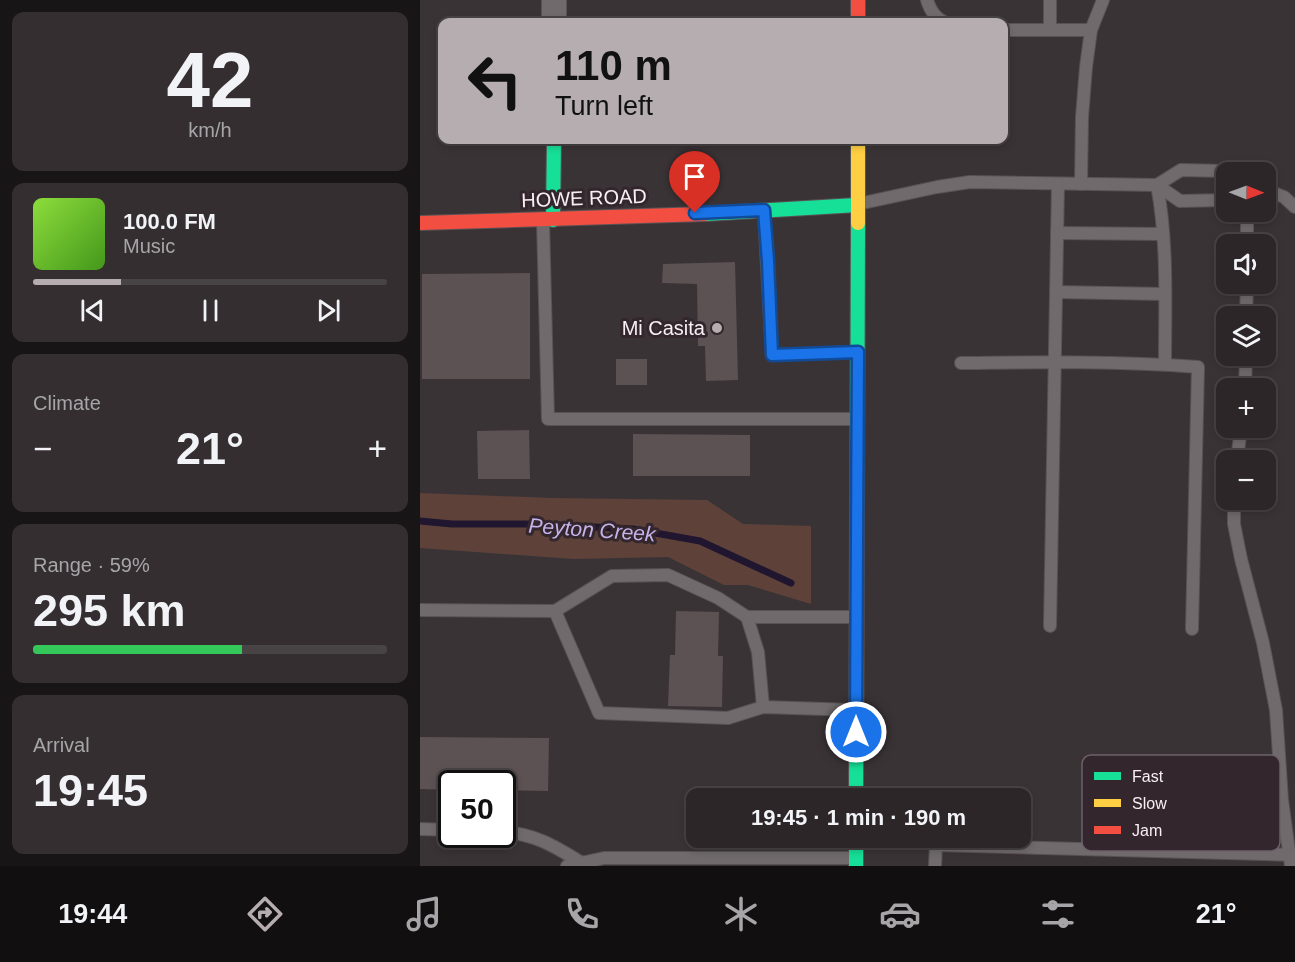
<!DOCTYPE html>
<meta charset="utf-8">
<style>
:root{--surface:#2c2628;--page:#342e30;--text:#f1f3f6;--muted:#a6a5a8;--line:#484345;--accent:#b6adb1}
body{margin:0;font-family:Helvetica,sans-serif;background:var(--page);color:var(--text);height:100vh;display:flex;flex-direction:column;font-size:22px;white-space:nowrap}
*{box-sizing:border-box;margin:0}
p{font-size:20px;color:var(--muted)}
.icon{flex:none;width:33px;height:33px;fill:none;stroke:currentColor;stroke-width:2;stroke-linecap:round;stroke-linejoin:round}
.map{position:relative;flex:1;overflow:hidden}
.side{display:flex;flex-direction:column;gap:12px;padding:12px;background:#181516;width:420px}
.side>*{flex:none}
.guide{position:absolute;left:18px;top:18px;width:570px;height:126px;border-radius:12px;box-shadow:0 3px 9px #0003,0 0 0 2px var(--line);background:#b6adb1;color:#111;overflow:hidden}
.needle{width:39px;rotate:91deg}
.controls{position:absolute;left:796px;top:162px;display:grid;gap:12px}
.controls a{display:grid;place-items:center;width:60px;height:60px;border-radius:12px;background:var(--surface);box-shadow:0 3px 9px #0003,0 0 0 2px var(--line);font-size:30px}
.speed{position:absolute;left:18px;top:770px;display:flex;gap:12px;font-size:30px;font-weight:700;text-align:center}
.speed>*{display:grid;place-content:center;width:78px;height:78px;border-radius:50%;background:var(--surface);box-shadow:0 3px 9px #0003,0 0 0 2px var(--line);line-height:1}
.speed .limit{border:3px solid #111;border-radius:9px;background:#fff;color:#111}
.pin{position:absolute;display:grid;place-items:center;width:51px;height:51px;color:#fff;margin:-62px -26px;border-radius:50% 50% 50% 0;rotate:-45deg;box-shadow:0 0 6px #0007}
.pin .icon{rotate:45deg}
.me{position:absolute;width:66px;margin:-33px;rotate:0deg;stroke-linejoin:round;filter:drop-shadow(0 0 4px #0008)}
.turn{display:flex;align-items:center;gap:21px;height:126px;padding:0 18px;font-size:27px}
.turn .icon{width:78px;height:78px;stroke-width:2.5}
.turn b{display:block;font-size:42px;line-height:51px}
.big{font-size:45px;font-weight:700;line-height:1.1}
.side .widget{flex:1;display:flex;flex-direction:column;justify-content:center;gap:9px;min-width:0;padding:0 21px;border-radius:12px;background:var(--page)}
.side .dial{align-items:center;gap:0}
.dial b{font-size:78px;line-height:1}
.song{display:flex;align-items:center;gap:18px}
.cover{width:72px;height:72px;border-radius:9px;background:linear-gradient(135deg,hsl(90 70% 55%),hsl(100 70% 35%))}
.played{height:6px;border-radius:3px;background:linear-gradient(90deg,var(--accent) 25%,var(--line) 25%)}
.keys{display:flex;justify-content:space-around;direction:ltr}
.heat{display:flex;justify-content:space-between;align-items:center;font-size:33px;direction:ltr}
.charge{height:9px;border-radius:4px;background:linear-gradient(90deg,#34c759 59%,var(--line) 0)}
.trip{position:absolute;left:266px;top:788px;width:345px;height:60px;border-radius:12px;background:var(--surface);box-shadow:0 3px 9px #0003,0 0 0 2px var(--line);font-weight:700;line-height:60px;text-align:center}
.tab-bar{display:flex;height:96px;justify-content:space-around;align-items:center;background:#120f10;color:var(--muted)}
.tab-bar .icon{width:42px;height:42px}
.tab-bar .active{color:var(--accent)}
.tab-bar b{font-size:27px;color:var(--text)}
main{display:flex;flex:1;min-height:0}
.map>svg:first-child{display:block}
.green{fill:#5e423a}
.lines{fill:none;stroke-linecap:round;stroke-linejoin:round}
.stream{stroke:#21162f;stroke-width:7}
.building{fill:#5c5153}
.lane-casing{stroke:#595255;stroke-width:14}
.street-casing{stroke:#595255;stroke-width:26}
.fast-casing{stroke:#595255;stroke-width:16}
.slow-casing{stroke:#595255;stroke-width:16}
.jam-casing{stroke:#595255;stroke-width:16}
.lane{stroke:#706a6c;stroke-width:12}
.street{stroke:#706a6c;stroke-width:24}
.fast{stroke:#16e098;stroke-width:14}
.slow{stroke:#ffcf43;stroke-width:14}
.jam{stroke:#f24e42;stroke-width:14}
.route-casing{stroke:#114b97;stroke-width:15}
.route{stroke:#1a73e8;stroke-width:10}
.poi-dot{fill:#b6adb1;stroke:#33262c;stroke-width:2}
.labels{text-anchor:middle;stroke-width:6;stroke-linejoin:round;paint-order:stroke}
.street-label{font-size:20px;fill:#f8eff3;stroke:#33262c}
.poi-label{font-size:20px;fill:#f8eff3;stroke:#33262c;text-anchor:end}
.water-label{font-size:21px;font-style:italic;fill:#c7b3ec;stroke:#33262c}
.key{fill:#33262c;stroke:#6e6268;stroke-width:1.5}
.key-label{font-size:16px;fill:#f8eff3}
</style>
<main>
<section class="side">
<div class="widget dial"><b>42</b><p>km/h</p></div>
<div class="widget">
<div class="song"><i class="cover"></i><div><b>100.0 FM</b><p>Music</p></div></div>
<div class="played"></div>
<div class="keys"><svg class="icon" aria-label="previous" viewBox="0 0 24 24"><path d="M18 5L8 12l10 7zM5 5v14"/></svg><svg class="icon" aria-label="pause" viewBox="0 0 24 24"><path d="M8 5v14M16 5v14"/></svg><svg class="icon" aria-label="next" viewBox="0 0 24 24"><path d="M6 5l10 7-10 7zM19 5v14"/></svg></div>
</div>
<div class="widget"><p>Climate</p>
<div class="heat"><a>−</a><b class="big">21°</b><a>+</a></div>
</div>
<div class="widget"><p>Range · 59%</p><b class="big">295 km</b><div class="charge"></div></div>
<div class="widget"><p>Arrival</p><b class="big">19:45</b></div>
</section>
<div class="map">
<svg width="875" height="866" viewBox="0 0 875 866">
<rect width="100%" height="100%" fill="#3a3336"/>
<!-- green -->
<path class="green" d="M0 493 132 498 287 500 323 524 391 526V604L328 585H304L248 557 153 559 0 548Z"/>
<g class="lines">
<!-- stream -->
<path class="stream" d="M0 521 32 524H118L213 529 280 541 371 583"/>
</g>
<!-- building -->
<g class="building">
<path d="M315 262 318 380 286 381 285 346H278L277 284 242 283 243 264Z"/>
<path d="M110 273V379H2V274Z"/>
<rect x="196" y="359" width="31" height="26"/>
<path d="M109 430 110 479H58L57 431Z"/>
<path d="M213 434 330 435V476H213Z"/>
<path d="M256 611 299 612 298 656H303L302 707 248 706 250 655H255Z"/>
<path d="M0 737 129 738 128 791 82 790V783H32V790L0 789Z"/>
</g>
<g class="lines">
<defs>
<g id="lane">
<path d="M507 0C510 10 515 18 524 22"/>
<path d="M584 30H671"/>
<path d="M630 30V0"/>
<path d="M661 184 662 117 666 67 671 30 683 0"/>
<path d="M737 185C748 243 745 305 745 364"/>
<path d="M737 185 760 201 807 200"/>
<path d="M846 190 864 197 875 207"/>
<path d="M438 204 517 187 550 182 737 185 761 170 805 171 808 172"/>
<path d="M344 212 352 355 437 352"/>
<path d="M827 212V244"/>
<path d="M123 221 128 419H437"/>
<path d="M637 233 743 234"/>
<path d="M636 292 744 294"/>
<path d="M826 316 827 284"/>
<path d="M541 363C620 362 699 361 778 367L772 629"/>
<path d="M825 388 826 356"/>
<path d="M817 460 821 428"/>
<path d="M814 500V524L821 559 843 643 856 710 862 800 871 866"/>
<path d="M0 610 135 611 192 576 248 575 298 598 327 617H434"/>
<path d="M135 611 179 713 308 718 343 707 435 710"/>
<path d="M327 617 338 652 343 707"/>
<path d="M630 626 638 184"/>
<path d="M0 829 32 830"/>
<path d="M82 832C114 833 136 847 162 863"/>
<path d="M147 866 184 858H435"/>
<path d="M515 866 516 845 875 855"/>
</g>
<path id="street" d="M134 22V0"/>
<g id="fast">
<path d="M285 214 437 205"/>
<path d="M133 220 134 140"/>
<path d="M436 798 438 223"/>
<path d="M436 837V866"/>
</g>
<path id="slow" d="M438 223V140"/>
<g id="jam">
<path d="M438 0V22"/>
<path d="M0 223 285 214"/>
</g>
</defs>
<!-- lane casing -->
<use href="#lane" class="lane-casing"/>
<!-- street casing -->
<use href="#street" class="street-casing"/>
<!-- fast casing -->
<use href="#fast" class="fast-casing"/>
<!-- slow casing -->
<use href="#slow" class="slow-casing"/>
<!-- jam casing -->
<use href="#jam" class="jam-casing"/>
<!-- lane -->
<use href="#lane" class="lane"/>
<!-- street -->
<use href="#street" class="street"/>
<!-- fast -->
<use href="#fast" class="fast"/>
<!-- slow -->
<use href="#slow" class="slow"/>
<!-- jam -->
<use href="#jam" class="jam"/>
</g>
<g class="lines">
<defs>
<path id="route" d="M275 213 344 210 348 261 352 355 438 352 436 732"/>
</defs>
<!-- route casing -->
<use href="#route" class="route-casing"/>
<!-- route -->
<use href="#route" class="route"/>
</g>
<!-- markers -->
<circle class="poi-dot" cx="297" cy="328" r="6"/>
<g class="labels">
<!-- street labels -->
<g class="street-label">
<text transform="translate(164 198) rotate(-2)" y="7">HOWE ROAD</text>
</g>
<!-- poi labels -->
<g class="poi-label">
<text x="285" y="335">Mi Casita</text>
</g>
<!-- water labels -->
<g class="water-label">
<text transform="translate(172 530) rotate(4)" y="7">Peyton Creek</text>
</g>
</g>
<!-- legend -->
<rect x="662" y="755" width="198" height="96" rx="9" class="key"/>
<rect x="674" y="772" width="27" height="8" fill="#16e098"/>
<rect x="674" y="799" width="27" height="8" fill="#ffcf43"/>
<rect x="674" y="826" width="27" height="8" fill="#f24e42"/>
<g class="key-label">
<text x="712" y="782">Fast</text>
<text x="712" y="809">Slow</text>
<text x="712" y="836">Jam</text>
</g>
</svg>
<div class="controls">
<a><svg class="needle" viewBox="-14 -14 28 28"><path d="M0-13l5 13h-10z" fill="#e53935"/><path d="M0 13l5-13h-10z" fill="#a6a5a8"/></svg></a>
<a><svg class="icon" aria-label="sound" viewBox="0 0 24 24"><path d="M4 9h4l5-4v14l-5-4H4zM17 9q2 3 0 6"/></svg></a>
<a><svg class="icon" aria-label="layers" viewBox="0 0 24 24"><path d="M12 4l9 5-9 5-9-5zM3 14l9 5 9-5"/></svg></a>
<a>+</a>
<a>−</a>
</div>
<div class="speed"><div class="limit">50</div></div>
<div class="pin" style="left:275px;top:213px;background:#d93025"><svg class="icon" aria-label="arrive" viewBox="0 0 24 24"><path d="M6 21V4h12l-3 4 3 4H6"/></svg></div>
<svg class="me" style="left:436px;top:732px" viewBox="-20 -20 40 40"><circle r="17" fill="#1a73e8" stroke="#fff" stroke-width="3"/><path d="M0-11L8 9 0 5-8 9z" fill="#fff"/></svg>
<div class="trip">19:45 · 1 min · 190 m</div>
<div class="guide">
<div class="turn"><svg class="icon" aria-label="left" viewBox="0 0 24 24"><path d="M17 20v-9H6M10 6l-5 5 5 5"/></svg><div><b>110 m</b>Turn left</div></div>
</div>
</div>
</main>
<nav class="tab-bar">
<b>19:44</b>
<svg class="icon active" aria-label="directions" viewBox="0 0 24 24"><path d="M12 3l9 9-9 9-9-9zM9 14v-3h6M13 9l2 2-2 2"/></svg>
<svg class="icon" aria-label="music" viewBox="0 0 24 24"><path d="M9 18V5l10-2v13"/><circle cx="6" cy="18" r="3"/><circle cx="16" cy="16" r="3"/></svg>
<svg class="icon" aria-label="phone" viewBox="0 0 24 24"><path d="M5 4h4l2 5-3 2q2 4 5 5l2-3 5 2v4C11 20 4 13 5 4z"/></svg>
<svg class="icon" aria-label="climate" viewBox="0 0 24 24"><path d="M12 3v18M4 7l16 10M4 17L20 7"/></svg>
<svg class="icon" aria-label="car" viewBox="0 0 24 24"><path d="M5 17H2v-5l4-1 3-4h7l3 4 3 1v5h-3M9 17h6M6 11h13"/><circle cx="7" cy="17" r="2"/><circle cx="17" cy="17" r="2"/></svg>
<svg class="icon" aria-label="filters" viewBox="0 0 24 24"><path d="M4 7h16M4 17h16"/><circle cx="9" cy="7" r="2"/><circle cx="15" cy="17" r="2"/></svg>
<b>21°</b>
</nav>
